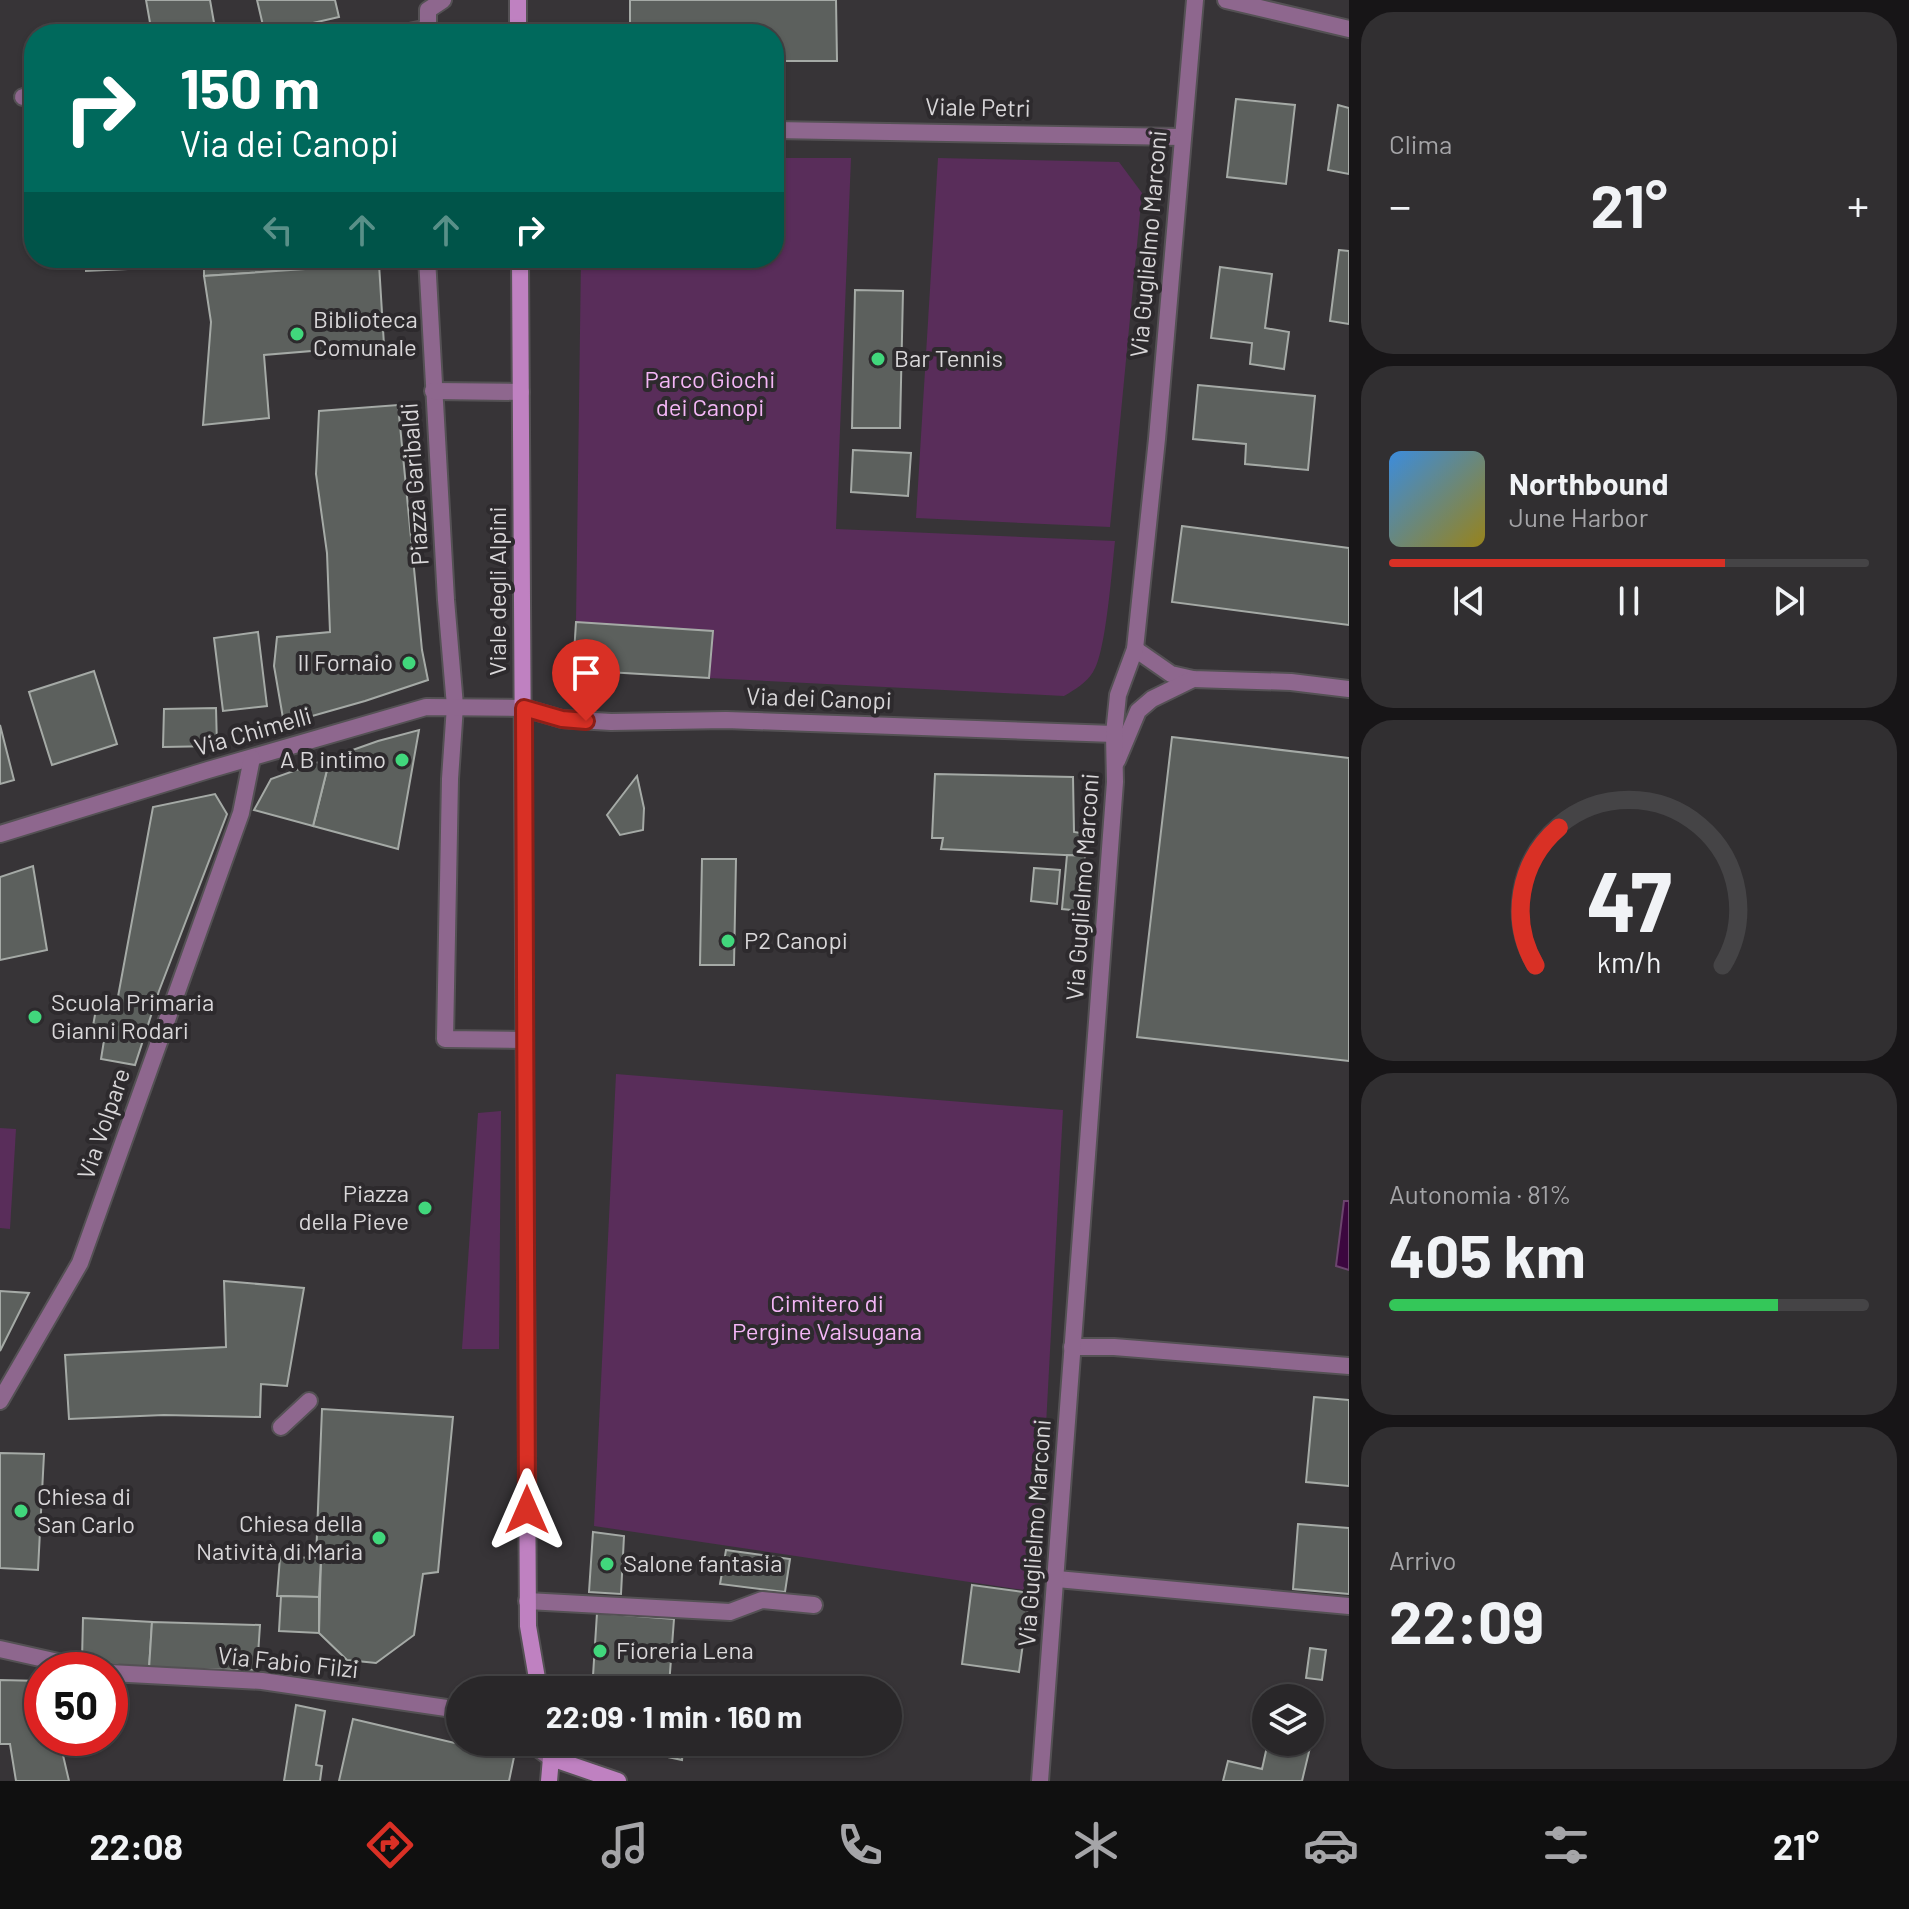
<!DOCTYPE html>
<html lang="it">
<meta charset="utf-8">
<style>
:root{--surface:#292729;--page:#312f31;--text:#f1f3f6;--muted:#a5a5a8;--line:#454446;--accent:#d93025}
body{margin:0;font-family:Barlow,sans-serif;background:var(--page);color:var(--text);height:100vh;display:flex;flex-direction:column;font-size:30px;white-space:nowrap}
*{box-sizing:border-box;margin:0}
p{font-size:26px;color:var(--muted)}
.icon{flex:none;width:44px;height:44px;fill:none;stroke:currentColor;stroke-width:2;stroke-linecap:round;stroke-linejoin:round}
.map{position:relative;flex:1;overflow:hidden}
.drawer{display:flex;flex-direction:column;gap:12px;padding:12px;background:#171517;width:560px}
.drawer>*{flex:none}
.top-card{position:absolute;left:24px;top:24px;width:760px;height:244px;border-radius:32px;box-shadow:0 2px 6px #0004,0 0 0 2px var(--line);background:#00695c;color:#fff;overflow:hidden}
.controls{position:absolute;left:1252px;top:1684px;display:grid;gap:16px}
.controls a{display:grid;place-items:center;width:72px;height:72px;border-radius:50%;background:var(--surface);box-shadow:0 2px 6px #0004,0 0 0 2px var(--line);font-size:40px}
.speed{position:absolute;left:24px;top:1652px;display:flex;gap:16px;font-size:40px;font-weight:700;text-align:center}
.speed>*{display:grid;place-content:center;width:104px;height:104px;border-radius:50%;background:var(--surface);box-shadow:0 2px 6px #0004,0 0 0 2px var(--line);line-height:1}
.speed .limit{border:12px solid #d22;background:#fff;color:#111}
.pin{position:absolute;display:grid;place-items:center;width:68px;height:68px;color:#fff;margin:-82px -34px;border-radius:50% 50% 50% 0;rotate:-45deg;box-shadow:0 0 8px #0007}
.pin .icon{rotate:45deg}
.me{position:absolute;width:88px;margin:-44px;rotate:0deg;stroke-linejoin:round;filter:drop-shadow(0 0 6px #0008)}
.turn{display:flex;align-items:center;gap:28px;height:168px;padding:0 24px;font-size:36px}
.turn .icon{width:104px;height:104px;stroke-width:2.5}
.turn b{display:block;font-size:56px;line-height:68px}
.lanes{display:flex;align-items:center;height:76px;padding:0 24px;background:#0003;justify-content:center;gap:40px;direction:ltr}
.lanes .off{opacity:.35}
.big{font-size:60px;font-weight:700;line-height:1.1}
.drawer .card{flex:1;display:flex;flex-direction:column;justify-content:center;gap:12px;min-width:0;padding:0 28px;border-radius:32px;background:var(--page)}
.drawer .dial{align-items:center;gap:0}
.dial svg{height:208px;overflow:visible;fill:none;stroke:var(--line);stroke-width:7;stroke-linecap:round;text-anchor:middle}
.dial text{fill:var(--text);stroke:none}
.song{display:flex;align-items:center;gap:24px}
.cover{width:96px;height:96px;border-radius:12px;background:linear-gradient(135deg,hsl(210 70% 55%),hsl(50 70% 35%))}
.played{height:8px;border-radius:4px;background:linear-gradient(90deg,var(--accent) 70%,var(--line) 70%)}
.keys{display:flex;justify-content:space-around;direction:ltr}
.heat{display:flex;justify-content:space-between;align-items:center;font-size:44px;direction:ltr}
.charge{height:12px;border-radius:6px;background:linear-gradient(90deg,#34c759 81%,var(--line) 0)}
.trip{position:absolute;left:446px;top:1676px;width:456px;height:80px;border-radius:40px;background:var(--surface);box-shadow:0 2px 6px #0004,0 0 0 2px var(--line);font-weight:700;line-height:80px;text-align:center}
.tabs{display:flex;height:128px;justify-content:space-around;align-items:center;background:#101010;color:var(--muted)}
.tabs .icon{width:56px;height:56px}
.tabs .current{color:var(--accent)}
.tabs b{font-size:36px;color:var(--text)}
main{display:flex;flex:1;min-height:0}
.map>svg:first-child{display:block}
.green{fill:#592d5a}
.water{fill:#3c073f;stroke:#6b456d;stroke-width:2}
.building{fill:#5c605d;stroke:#a5aaa6;stroke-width:2}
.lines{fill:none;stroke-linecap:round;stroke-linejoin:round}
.lane-casing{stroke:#545154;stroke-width:20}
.street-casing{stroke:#545154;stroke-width:20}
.secondary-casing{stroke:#545154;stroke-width:20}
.lane{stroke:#8e678e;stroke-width:16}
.street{stroke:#8e678e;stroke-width:16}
.secondary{stroke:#bf81c1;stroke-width:16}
.route-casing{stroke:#8d1f18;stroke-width:20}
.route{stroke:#d93025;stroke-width:14}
.poi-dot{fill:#41d77c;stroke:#2d2a2d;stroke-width:3}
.labels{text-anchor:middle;stroke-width:8;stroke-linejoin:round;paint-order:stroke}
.street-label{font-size:24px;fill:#d9d7d9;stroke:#2d2a2d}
.poi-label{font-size:24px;fill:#d9d7d9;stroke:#2d2a2d;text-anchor:start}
.park-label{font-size:24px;fill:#f4b6f6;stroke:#2d2a2d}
</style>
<main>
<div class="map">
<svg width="1349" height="1781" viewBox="0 0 1349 1781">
<rect width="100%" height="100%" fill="#373437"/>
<!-- green -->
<g class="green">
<path d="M774 158H851L836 529 1115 541C1112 567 1106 654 1093 672 1086 683 1076 689 1064 696L709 678 712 631 576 622 581 258H774Z"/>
<path d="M938 158 1119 162 1142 193 1110 527 916 518Z"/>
<path d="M616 1074 1063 1110 1037 1592 594 1526Z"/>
<path d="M501 1111 499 1349H462L478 1113Z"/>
<path d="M0 1128 16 1129 10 1229 0 1228Z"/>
</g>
<!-- water -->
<path class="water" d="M1344 1201H1349V1270L1336 1266Z"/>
<!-- building -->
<g class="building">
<path d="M146 0H210L216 34H152Z"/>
<path d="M257 0H335L339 17 265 34Z"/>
<path d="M630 0H836L837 61H774V34H630Z"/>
<path d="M1236 99 1295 105 1286 184 1227 177Z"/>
<path d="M1338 105 1349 108V174L1328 170Z"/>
<path d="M1339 250 1349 251V324L1330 321Z"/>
<path d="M86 258H169L170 267 86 271Z"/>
<path d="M169 258H379V264L204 276V264L170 267Z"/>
<path d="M379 264 384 345 264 355 269 418 203 425 211 322 204 276Z"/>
<path d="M1220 267 1272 274 1265 328 1289 332 1284 369 1250 364 1252 343 1211 338Z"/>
<path d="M855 290 903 291 900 428H852Z"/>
<path d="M1198 385 1315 396 1308 470 1245 464 1246 444 1193 439Z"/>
<path d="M398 405 422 650 428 680 365 701 284 724 274 666 277 637 330 632 327 553 316 474 319 411Z"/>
<path d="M853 450 911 453 908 496 851 492Z"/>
<path d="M1182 526 1349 548V625L1172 602Z"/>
<path d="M576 622 713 631 709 678 573 670Z"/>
<path d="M258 632 267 706 223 711 214 638Z"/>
<path d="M94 671 117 744 52 765 29 692Z"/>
<path d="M216 708 217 746 163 747 164 709Z"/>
<path d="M0 725 14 780 0 784Z"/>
<path d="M419 730 398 849 313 826 330 758 378 741Z"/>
<path d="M1172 737 1349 758V1061L1137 1037Z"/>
<path d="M330 758 313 826 254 810 271 779Z"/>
<path d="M935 774 1073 777 1074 832 1087 834 1085 856 941 849 943 838H932Z"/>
<path d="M637 776 644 808 643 830 620 835 607 815Z"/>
<path d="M215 794 227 814 159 991 135 1065 101 1059 106 1028 93 1026 98 998 117 1002 153 807Z"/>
<path d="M1067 855 1085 856 1081 911 1062 909Z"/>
<path d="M702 859H736L734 965H700Z"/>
<path d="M33 866 47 950 0 960V877Z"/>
<path d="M1034 868 1060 870 1057 904 1031 901Z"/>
<path d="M224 1281 304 1288 287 1386 261 1384 260 1417 164 1415 69 1419 65 1355 226 1347Z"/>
<path d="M0 1291 29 1293 0 1351Z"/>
<path d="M1314 1397 1349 1400V1486L1306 1482Z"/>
<path d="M322 1409 453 1417 438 1572 423 1574 414 1635 376 1663 347 1660 319 1633 321 1558H316Z"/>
<path d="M0 1453 44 1454 38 1570 0 1568Z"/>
<path d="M1298 1524 1349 1528V1594L1293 1589Z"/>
<path d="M593 1532 624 1536 621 1594 589 1592Z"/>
<path d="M726 1550 790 1559 785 1592 720 1584Z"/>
<path d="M280 1557 321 1558 319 1597 277 1596Z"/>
<path d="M972 1585 1030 1593 1019 1672 962 1664Z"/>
<path d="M281 1596 319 1597V1633L279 1631Z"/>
<path d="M597 1613 674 1619 669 1686 689 1690H599L600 1678 593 1676Z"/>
<path d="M83 1618 152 1622 149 1669 82 1660Z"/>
<path d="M152 1622 260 1625 257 1670 149 1669Z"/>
<path d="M1310 1648 1326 1650 1322 1680 1306 1678Z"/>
<path d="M0 1680 42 1681V1738H62H59L69 1781H16L10 1744H0Z"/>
<path d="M110 1690 116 1731 110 1732Z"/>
<path d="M1310 1703 1320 1706 1302 1781H1223L1228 1761 1262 1769 1268 1742H1310Z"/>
<path d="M296 1705 325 1711 316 1765 322 1766 320 1781H284Z"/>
<path d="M353 1719 514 1757 509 1781H339Z"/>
<path d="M615 1742H684L682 1760 615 1746Z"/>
</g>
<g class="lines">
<defs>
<g id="lane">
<path d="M400 34 428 28"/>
<path d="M428 34V10L443 0"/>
<path d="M23 97 34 95"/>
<path d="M427 258 446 600 455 706 450 779 445 1039 525 1040"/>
<path d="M433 391 521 392"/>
<path d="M1072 1347H1114L1349 1366"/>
<path d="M527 1601 730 1612 762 1600 814 1605"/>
</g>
<g id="street">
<path d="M1226 0 1349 29"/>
<path d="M774 130 1182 137"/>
<path d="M1135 649 1171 674 1193 679 1291 682 1349 689"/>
<path d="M1117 761 1138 711 1152 699 1193 679"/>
<path d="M0 834 208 770 426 707 524 708 562 719 611 722 726 720 1114 734"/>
<path d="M0 1401 80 1263 241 813 252 758"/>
<path d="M281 1427 309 1401"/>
<path d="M1057 1579 1349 1606"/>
<path d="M0 1649 94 1670"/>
<path d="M110 1673 262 1681 460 1710"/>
<path d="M529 1742 551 1758"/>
<path d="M1040 1781 1115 782 1114 734 1118 695 1135 649 1157 439 1195 0"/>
</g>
<g id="secondary">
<path d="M518 0V34"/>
<path d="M520 258 528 1626 539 1690"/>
<path d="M548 1742 551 1758 549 1781"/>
<path d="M551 1758 618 1781"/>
</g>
</defs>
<!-- lane casing -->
<use href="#lane" class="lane-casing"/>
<!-- street casing -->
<use href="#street" class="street-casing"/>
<!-- secondary casing -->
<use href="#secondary" class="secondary-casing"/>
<!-- lane -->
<use href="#lane" class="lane"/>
<!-- street -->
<use href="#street" class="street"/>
<!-- secondary -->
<use href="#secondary" class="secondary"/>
</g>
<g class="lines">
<defs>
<path id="route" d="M527 1510 524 708 562 719 586 721"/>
</defs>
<!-- route casing -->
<use href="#route" class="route-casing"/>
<!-- route -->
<use href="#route" class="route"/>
</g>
<!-- markers -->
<g class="poi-dot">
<circle cx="297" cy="334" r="8"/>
<circle cx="878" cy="359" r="8"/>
<circle cx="409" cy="663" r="8"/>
<circle cx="402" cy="760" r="8"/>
<circle cx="728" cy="941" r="8"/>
<circle cx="35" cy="1017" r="8"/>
<circle cx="425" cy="1208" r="8"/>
<circle cx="21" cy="1511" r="8"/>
<circle cx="379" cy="1538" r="8"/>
<circle cx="607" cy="1564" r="8"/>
<circle cx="600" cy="1651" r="8"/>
</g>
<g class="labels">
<!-- street labels -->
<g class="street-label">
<text transform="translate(978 108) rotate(1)" y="8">Viale Petri</text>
<text transform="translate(1149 244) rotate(-85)" y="8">Via Guglielmo Marconi</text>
<text transform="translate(415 484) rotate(-94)" y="8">Piazza Garibaldi</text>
<text transform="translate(498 591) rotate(-90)" y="8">Viale degli Alpini</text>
<text transform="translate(819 699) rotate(2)" y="8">Via dei Canopi</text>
<text transform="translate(253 732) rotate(-16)" y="8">Via Chimelli</text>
<text transform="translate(1083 887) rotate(-86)" y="8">Via Guglielmo Marconi</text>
<text transform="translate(104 1124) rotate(-71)" y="8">Via Volpare</text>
<text transform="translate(1035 1533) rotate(-86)" y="8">Via Guglielmo Marconi</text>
<text transform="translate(288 1663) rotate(6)" y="8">Via Fabio Filzi</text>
</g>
<!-- poi labels -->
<g class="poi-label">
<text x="313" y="328">Biblioteca<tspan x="313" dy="28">Comunale</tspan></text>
<text x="894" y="367">Bar Tennis</text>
<text x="393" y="671" text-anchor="end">Il Fornaio</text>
<text x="386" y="768" text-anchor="end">A B intimo</text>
<text x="744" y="949">P2 Canopi</text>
<text x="51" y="1011">Scuola Primaria<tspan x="51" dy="28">Gianni Rodari</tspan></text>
<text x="409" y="1202" text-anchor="end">Piazza<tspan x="409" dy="28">della Pieve</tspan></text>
<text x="37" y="1505">Chiesa di<tspan x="37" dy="28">San Carlo</tspan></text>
<text x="363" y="1532" text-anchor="end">Chiesa della<tspan x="363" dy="28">Natività di Maria</tspan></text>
<text x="623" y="1572">Salone fantasia</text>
<text x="616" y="1659">Fioreria Lena</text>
</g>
<!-- park labels -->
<g class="park-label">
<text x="710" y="388">Parco Giochi<tspan x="710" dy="28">dei Canopi</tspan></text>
<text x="827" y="1312">Cimitero di<tspan x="827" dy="28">Pergine Valsugana</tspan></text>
</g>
</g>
</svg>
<div class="controls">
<a><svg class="icon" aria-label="layers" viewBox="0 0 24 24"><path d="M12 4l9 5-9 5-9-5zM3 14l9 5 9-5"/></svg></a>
</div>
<div class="speed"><div class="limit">50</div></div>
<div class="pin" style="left:586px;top:721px;background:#d93025"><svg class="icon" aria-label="arrive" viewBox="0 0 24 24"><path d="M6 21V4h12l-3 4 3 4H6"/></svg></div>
<svg class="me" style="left:527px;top:1510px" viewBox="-20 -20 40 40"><path d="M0-17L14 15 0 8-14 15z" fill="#d93025" stroke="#fff" stroke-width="4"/></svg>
<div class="trip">22:09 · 1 min · 160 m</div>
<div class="top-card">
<div class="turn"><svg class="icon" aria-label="right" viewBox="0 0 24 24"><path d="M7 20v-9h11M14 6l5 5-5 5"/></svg><div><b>150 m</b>Via dei Canopi</div></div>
<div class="lanes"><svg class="icon off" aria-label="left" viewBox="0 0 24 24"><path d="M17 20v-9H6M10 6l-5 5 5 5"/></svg><svg class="icon off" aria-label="ahead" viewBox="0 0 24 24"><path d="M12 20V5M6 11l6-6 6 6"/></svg><svg class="icon off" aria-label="ahead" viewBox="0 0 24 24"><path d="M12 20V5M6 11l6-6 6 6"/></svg><svg class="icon" aria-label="right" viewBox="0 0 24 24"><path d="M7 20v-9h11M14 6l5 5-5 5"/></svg></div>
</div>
</div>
<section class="drawer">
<div class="card"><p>Clima</p>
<div class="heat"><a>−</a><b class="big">21°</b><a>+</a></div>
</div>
<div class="card">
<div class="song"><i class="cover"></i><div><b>Northbound</b><p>June Harbor</p></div></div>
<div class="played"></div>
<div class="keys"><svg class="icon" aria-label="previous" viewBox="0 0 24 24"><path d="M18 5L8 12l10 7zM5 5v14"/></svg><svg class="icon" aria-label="pause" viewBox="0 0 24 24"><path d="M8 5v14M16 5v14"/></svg><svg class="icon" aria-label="next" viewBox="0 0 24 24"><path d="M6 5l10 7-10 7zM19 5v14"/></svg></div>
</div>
<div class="card dial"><svg viewBox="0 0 100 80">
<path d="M14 69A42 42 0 1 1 86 69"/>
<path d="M14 69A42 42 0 0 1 23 16" stroke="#d93025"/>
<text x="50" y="56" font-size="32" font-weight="700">47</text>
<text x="50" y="72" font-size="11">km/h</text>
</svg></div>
<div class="card"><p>Autonomia · 81%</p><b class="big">405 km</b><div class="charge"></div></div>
<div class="card"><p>Arrivo</p><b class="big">22:09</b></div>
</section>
</main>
<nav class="tabs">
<b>22:08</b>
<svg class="icon current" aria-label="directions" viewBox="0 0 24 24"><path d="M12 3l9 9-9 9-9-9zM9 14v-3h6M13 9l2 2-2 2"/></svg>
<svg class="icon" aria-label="music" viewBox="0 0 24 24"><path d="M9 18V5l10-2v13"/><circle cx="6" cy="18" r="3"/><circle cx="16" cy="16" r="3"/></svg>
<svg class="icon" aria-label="phone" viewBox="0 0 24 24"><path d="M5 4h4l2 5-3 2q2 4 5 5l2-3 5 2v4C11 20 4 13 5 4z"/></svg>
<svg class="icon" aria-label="climate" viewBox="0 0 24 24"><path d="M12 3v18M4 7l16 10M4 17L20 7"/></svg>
<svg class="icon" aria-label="car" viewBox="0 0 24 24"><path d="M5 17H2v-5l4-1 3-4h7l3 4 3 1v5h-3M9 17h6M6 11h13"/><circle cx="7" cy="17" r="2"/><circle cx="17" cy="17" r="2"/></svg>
<svg class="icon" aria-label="filters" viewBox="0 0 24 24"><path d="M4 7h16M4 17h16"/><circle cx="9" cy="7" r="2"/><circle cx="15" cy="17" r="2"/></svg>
<b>21°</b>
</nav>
